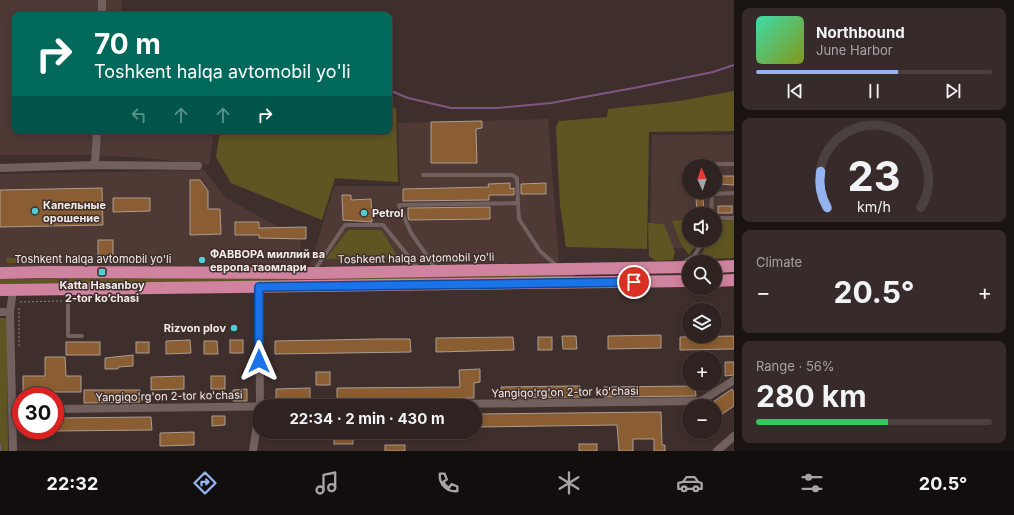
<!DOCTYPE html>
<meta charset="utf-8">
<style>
:root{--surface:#2e2321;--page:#362b2a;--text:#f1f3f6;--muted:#a7a4a5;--line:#49403f;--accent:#95b2f1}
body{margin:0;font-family:Inter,sans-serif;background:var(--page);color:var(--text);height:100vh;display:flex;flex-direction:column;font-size:15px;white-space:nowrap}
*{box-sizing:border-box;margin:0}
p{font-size:13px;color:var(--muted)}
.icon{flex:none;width:22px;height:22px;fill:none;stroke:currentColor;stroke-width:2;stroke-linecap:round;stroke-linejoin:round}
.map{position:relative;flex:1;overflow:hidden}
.panel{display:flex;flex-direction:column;gap:8px;padding:8px;background:#191312;width:280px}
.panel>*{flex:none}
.hud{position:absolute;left:12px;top:12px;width:380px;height:122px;border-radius:8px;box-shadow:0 2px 10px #0003,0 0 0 1px var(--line);background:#00695c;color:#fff;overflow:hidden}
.needle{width:26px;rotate:357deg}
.tools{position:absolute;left:682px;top:159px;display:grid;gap:8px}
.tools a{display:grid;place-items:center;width:40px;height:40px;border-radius:50%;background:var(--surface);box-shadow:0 2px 10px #0003,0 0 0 1px var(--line);font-size:20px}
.speed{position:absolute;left:12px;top:387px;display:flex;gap:8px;font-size:20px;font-weight:700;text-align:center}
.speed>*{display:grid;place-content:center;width:52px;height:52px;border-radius:50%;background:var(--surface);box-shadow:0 2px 10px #0003,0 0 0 1px var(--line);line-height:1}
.speed .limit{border:6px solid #d22;background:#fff;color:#111}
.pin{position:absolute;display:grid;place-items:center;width:34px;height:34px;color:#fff;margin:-17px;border:2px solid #fff;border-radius:50%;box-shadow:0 1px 4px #0007}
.me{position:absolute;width:44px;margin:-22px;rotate:0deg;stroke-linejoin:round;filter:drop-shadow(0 0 3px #0008)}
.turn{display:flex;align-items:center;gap:14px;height:84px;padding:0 16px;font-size:18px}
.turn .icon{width:52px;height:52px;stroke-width:2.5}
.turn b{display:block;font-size:28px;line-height:34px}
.lanes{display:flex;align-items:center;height:38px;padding:0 16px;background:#0003;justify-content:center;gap:20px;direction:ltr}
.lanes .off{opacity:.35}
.big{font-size:30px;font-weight:700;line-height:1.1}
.panel .tile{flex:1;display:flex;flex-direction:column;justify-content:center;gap:6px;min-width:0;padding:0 14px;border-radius:8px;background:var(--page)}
.panel .dial{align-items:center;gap:0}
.dial svg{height:104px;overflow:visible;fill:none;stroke:var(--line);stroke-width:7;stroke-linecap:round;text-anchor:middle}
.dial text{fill:var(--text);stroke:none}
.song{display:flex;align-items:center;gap:12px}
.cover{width:48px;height:48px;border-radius:6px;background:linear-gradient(135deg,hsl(160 70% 55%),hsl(70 70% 35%))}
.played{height:4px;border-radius:2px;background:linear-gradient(90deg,var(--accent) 60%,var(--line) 60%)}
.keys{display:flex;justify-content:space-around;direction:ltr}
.heat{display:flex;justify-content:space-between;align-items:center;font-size:22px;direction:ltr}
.charge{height:6px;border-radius:3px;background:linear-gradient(90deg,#34c759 56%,var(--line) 0)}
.trip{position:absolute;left:252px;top:399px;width:230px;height:40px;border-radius:20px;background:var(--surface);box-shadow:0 2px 10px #0003,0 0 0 1px var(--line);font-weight:700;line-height:40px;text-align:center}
.dock{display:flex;height:64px;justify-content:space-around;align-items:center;background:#120e0d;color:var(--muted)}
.dock .icon{width:28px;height:28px}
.dock .active{color:var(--accent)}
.dock b{font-size:18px;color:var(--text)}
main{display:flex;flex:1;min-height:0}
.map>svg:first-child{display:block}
.built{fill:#4e3935;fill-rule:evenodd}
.green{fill:#5f5523}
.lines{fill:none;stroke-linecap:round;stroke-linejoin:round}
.stream{stroke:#7f5682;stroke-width:2}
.building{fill:#8a5e32;stroke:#aa9d92}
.path{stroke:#938784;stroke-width:1;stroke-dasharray:2 2;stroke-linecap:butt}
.lane{stroke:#71605d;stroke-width:4}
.street{stroke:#71605d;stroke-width:8}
.highway{stroke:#d0839e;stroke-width:12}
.route-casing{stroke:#114b97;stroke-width:10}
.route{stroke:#1a73e8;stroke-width:7}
.poi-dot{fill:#51ccd1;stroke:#3e2f2c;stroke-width:1.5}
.labels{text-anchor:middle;stroke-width:3;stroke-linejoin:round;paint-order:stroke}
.poi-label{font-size:11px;font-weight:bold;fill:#f4eae8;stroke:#3e2f2c;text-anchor:start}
.street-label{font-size:11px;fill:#f4eae8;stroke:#3e2f2c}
</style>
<main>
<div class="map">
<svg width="734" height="451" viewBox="0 0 734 451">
<rect width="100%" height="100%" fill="#3e2f2c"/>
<!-- built -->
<g class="built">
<path d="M0 0H122L121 15H15V131H214L209 165 146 158 90 155H0Z"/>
<path d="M548 119 559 262 310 266 334 186H400L398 123Z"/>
<path d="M652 135H734V249L650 248ZM689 166H715V192H689ZM689 214H715V240H689Z"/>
<path d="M204 170 226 198 300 239 303 267 0 266V174Z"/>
</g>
<!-- green -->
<g class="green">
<path d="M734 91V131L649 132 647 249 566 247 560 205 556 127 559 121 607 117 608 109 680 101Z"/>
<path d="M389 106 396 108 398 182 335 178 322 220 231 183 216 157 220 131H389Z"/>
<path d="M689 219V240H699L689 255 681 244 672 221Z"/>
<path d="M734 220V258L703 259 700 257 709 240H715V223L721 221Z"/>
<path d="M648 223 664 224 675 252 673 260 656 261 649 256Z"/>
<path d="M348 230H381L384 234 399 259H326Z"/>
<path d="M7 258 51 259 48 263H7L6 260Z"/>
<path d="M576 275 566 279 0 284V279Z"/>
<path d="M0 318H7L8 451H0Z"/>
</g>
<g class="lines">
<!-- stream -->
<g class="stream">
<path d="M389 90 408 98 451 108H497L551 103 634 88 713 72 734 65"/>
<path d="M0 445V451"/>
</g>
</g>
<!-- building -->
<g class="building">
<path d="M482 121V128L476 129 477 163H431V122Z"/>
<path d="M720 176H734V185L720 184Z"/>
<path d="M190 180H200L208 191V209H220L221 234 190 235Z"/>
<path d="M510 183V189L514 188V195H489V200L403 201V189L489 187 488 184Z"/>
<path d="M546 183V194H521V184Z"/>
<path d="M102 188 103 225 0 227V190Z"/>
<path d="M342 195H351V200L371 199 372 222 343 220Z"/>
<path d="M113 198H150V211L113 212Z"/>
<path d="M696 198H703L704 213H697Z"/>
<rect x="718" y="206" width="14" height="7"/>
<path d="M490 207V219L409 220 408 217V208Z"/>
<path d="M235 222H259V228L306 227V239L259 238V235H235Z"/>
<rect x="98" y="240" width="15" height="20"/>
<path d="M661 335V348L608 349V336Z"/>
<path d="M562 336H576L577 349H563Z"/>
<path d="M734 336V349L680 350V337Z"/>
<path d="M513 337 514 350 436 352V338Z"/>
<rect x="538" y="337" width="14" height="13"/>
<path d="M377 339H410L411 352 275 354V341Z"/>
<path d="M190 340 191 353 166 354V341Z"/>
<rect x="230" y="340" width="13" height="13"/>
<path d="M204 341H217L218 354H204Z"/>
<rect x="66" y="342" width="34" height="13"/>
<rect x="136" y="342" width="13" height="11"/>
<path d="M133 355V366L118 367V369H105V358Z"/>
<path d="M45 357H65L66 376H81V392H37V396H23V376H45Z"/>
<path d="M725 362H734V375L725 376Z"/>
<path d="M480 369V382L474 383V398L337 400V388L460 387 459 370Z"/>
<rect x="316" y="372" width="14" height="13"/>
<path d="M184 376V389L151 390V377Z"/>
<rect x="211" y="376" width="14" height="13"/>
<path d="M569 386H580V397L502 398 501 387Z"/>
<path d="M695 386 696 396 604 397V387Z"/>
<path d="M310 388V400L276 401V389Z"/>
<path d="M247 389V401H233V390Z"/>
<path d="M732 389 734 392V406L715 419V406H707Z"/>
<path d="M84 390H140V402L84 403Z"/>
<path d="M661 412 662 445H665V451H654V439H633V451H619L617 425 478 427V414Z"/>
<path d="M212 416H225V425L212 426Z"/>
<path d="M151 417 152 430 55 431V418Z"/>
<path d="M194 432V445L160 446V433Z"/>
<rect x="334" y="433" width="19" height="11"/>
<rect x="579" y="444" width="18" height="7"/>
<rect x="385" y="445" width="20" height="6"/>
</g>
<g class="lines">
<!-- path -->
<g class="path">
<path d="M74 300H105"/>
<path d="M20 302 62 301"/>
<path d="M19 308V347"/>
</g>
<!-- lane -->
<g class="lane">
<path d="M713 166 716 164H734"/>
<path d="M423 175H512L517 178 518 203"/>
<path d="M711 214 712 194 734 193"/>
<path d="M715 218H734"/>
<path d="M683 263 694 256 704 240"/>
<path d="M437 270 411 233 399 205 518 203 519 219 540 251 558 267"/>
<path d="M314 271 345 225H383L418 268"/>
<path d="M68 291V336H82"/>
</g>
<!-- street -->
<g class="street">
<path d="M102 0V15"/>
<path d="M95 165 97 131"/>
<path d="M0 168 95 165 198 166"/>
<path d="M259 287 260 406"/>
<path d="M0 312H10"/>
<path d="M55 409 701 401 734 380"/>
<path d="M12 410H21"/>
<path d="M13 451 10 312 13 290"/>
<path d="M253 451 259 410"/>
<path d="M717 451 734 436"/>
</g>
<!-- highway -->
<g class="highway">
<path d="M715 267 734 266"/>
<path d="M0 273 45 272 313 273 689 267"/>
<path d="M715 281 734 280"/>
<path d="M0 290 689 281"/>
</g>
</g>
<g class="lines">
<defs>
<path id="route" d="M259 361V287L634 282"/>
</defs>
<!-- route casing -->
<use href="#route" class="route-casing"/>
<!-- route -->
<use href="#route" class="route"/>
</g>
<!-- markers -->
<g class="poi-dot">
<circle cx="35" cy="211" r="4"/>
<circle cx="364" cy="213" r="4"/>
<circle cx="202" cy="260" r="4"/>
<rect x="98" y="268" width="8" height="8" rx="2"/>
<circle cx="234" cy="328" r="4"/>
</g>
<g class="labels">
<!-- poi labels -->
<g class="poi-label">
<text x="43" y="209">Капельные<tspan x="43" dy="13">орошение</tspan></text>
<text x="372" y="217">Petrol</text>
<text x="210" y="258">ФАВВОРА миллий ва<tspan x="210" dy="13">европа таомлари</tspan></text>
<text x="102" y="289" text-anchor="middle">Katta Hasanboy<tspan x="102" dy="13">2-tor ko’chasi</tspan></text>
<text x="226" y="332" text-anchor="end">Rizvon plov</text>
</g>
<!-- street labels -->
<g class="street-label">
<text transform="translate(416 258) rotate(-1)" y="4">Toshkent halqa avtomobil yo'li</text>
<text x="93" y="263">Toshkent halqa avtomobil yo'li</text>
<text transform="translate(565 392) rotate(-1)" y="4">Yangiqo'rg'on 2-tor ko'chasi</text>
<text transform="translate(169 396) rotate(-1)" y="4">Yangiqo'rg'on 2-tor ko'chasi</text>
</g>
</g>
</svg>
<div class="tools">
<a><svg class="needle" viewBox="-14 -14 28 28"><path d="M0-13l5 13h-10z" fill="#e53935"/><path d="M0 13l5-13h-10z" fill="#a7a4a5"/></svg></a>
<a><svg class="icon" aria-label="sound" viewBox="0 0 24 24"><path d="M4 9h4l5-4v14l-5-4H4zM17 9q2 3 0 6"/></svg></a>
<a><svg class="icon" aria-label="search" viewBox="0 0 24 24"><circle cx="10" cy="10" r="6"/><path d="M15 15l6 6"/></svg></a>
<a><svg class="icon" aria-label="layers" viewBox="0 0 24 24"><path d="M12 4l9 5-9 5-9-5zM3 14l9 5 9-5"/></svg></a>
<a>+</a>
<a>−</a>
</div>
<div class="speed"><div class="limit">30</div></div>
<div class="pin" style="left:634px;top:282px;background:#d93025"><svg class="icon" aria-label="arrive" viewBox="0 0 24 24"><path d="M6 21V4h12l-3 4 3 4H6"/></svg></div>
<svg class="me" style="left:259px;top:361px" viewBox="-20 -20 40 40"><path d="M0-17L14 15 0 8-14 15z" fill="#1a73e8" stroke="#fff" stroke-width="4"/></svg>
<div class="trip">22:34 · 2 min · 430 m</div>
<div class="hud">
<div class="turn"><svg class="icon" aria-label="right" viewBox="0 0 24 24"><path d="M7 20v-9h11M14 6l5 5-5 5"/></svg><div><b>70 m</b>Toshkent halqa avtomobil yo'li</div></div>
<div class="lanes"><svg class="icon off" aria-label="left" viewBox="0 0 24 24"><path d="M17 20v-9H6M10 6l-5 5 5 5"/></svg><svg class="icon off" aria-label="ahead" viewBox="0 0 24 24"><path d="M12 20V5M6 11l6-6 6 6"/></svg><svg class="icon off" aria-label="ahead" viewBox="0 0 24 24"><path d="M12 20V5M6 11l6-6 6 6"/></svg><svg class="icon" aria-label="right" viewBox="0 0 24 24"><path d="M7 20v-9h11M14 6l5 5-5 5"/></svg></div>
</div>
</div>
<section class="panel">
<div class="tile">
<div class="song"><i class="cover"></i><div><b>Northbound</b><p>June Harbor</p></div></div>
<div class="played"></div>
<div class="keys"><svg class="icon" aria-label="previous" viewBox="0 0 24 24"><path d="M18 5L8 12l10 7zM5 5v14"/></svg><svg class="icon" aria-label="pause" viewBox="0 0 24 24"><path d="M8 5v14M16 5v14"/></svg><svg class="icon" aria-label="next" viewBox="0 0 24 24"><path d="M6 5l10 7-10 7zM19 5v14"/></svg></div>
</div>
<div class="tile dial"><svg viewBox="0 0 100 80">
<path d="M14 69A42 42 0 1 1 86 69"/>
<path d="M14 69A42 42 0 0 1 9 41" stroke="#95b2f1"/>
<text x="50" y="56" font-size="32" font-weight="700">23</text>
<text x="50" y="72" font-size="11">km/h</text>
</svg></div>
<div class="tile"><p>Climate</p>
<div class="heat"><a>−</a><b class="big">20.5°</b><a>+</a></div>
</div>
<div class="tile"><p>Range · 56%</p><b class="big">280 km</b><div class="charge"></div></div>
</section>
</main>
<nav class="dock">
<b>22:32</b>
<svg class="icon active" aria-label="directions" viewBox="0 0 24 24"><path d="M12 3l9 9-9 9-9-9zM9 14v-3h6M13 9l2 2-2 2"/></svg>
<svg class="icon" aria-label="music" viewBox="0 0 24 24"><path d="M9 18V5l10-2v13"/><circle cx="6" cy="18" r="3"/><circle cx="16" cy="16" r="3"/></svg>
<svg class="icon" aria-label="phone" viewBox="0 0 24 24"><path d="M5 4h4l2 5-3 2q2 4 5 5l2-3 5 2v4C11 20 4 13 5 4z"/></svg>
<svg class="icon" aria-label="climate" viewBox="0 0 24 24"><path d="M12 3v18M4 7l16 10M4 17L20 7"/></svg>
<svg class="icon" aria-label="car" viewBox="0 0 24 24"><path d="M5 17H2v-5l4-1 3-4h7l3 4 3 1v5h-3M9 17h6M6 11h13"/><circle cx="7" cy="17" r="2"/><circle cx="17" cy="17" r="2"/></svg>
<svg class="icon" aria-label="filters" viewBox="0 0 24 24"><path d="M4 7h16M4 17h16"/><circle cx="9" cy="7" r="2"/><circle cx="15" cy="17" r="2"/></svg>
<b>20.5°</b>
</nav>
